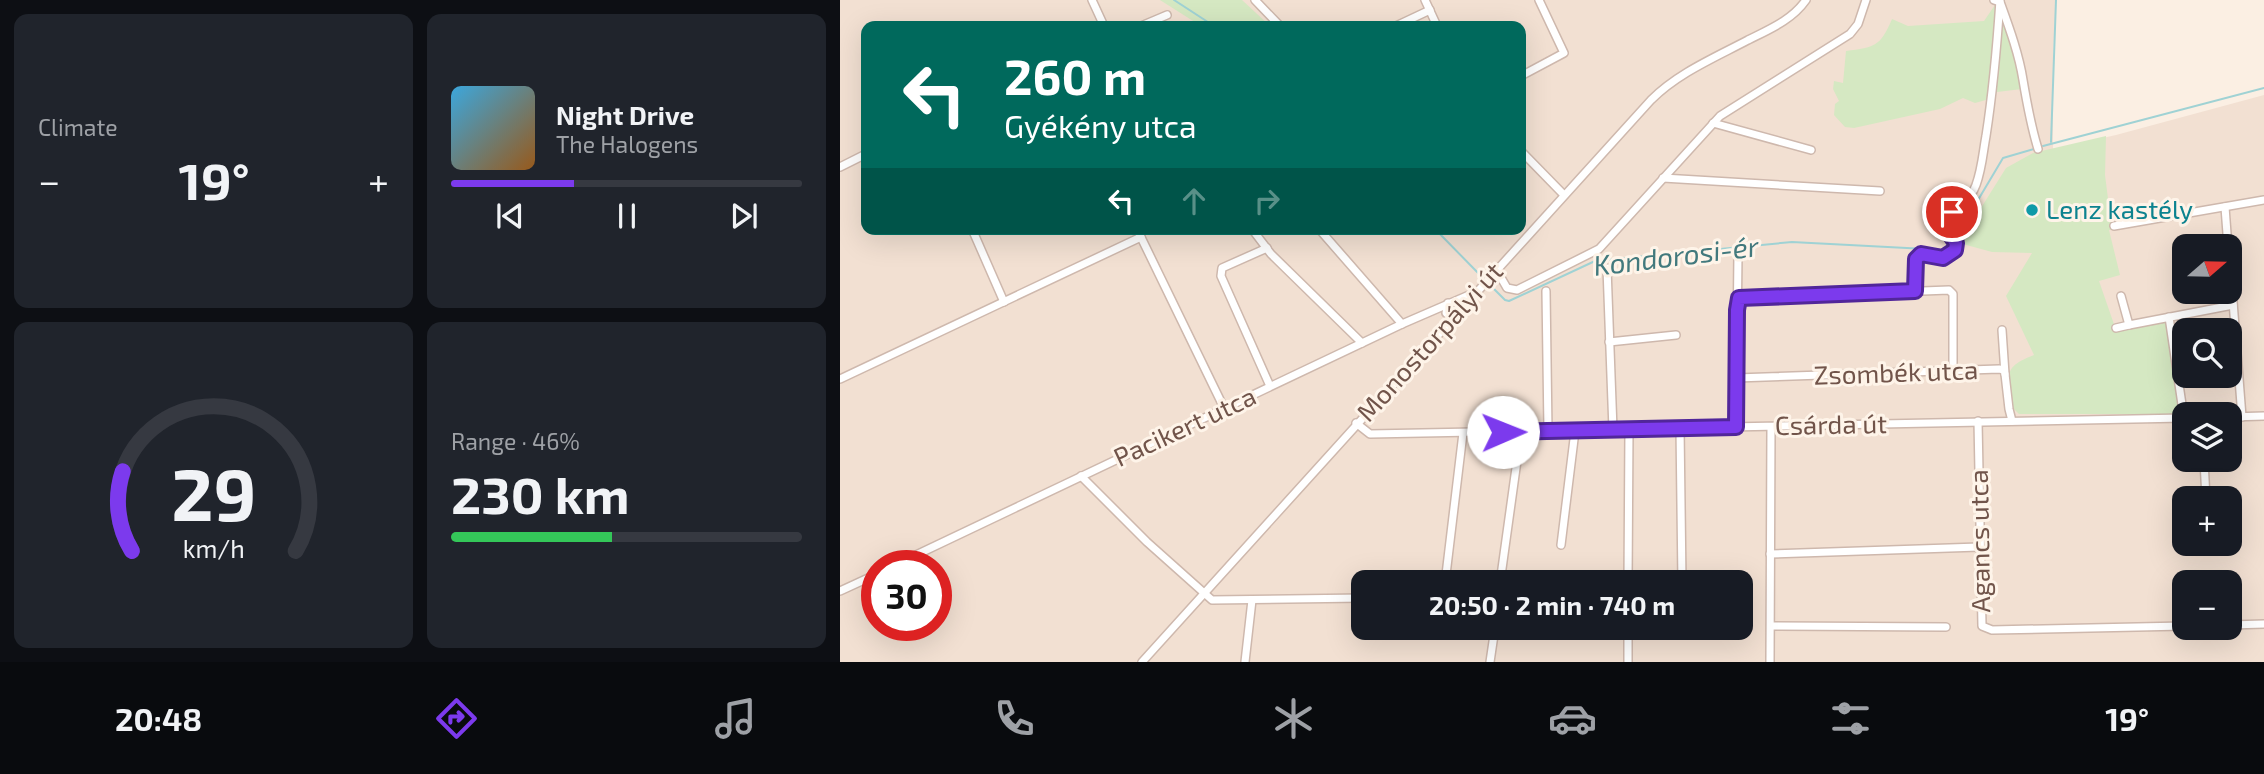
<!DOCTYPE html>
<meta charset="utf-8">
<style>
:root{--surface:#171b24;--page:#20242c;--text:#f1f3f6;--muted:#9ea1a6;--line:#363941;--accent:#7c3aed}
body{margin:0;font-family:"Exo 2",sans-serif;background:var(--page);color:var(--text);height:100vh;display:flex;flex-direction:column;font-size:26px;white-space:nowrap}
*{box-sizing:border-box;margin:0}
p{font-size:23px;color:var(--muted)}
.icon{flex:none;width:38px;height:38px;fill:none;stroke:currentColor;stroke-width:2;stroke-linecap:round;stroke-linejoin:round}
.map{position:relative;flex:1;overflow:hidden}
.sheet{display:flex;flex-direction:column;gap:14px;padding:14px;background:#0d0f14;width:840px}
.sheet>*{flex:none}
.top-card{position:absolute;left:21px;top:21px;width:665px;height:214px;border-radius:14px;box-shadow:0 7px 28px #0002;background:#00695c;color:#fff;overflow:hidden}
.needle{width:46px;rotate:70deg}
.tools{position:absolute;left:1332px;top:234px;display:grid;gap:14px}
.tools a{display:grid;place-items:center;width:70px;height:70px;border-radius:14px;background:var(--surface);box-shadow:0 7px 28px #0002;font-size:35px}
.speed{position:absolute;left:21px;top:550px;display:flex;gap:14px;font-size:35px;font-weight:700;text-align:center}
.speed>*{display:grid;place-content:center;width:91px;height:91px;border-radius:50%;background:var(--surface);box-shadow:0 7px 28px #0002;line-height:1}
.speed .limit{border:10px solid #d22;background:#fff;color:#111}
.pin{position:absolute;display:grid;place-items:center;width:60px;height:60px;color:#fff;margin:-30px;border:4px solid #fff;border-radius:50%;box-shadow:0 2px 7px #0007}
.me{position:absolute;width:77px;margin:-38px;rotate:89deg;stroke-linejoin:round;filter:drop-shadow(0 0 5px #0008)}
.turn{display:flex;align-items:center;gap:24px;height:147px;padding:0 28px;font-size:32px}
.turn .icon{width:91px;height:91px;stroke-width:2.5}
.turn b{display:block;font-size:49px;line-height:60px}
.lanes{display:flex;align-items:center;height:66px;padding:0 28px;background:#0003;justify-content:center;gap:35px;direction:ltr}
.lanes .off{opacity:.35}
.big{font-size:52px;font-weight:700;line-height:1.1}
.sheet .tile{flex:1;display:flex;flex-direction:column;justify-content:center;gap:10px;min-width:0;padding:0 24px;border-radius:14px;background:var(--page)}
.sheet .dial{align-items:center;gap:0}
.dial svg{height:182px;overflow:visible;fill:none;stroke:var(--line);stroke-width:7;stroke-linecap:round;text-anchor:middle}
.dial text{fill:var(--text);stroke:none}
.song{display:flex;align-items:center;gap:21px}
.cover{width:84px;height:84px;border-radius:10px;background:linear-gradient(135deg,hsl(200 70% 55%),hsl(30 70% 35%))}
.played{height:7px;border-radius:4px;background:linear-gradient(90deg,var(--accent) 35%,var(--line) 35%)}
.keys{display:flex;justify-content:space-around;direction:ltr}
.heat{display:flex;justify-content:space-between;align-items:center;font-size:38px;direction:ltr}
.charge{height:10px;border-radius:5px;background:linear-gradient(90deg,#34c759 46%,var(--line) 0)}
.sheet .tiles{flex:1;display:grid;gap:14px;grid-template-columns:repeat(2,1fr)}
.trip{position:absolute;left:511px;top:570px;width:402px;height:70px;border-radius:14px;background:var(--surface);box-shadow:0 7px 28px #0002;font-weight:700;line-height:70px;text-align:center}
.tab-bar{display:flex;height:112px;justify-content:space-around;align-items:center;background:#090b0e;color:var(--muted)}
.tab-bar .icon{width:49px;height:49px}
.tab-bar .selected{color:var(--accent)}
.tab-bar b{font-size:32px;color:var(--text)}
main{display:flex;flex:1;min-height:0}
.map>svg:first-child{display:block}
.residential{fill:#f2e0d2;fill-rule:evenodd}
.green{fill:#d5e8c2}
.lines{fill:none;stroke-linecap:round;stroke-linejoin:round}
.stream{stroke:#9fd2d4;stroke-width:2}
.minor-casing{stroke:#ceb8ad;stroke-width:10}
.minor{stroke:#fff;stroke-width:7}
.route-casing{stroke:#51269a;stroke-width:18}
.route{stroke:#7c3aed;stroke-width:12}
.culture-dot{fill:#0f9aa8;stroke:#fef4e9;stroke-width:2.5}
.labels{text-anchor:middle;stroke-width:6;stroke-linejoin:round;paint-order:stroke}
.culture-label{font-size:26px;fill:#0d838f;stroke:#fef4e9;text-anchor:start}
.street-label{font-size:26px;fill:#71544a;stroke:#fef4e9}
.water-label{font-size:28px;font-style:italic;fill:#42797d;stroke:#fef4e9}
</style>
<main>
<section class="sheet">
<div class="tiles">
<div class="tile"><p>Climate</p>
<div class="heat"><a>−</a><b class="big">19°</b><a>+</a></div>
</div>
<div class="tile">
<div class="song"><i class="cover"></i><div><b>Night Drive</b><p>The Halogens</p></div></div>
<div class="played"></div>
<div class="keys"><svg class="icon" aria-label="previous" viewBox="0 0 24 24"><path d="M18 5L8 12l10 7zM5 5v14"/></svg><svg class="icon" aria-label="pause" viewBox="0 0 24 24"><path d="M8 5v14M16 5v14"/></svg><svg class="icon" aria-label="next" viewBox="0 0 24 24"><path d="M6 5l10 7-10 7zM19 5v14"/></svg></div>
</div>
<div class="tile dial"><svg viewBox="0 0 100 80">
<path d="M14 69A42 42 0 1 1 86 69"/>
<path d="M14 69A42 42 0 0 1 10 34" stroke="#7c3aed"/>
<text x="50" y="56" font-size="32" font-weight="700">29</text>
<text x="50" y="72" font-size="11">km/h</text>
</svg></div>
<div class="tile"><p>Range · 46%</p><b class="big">230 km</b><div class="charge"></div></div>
</div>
</section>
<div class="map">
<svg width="1424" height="662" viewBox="0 0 1424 662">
<rect width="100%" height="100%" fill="#fbefe3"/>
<!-- residential -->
<path class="residential" d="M0 0H1216L1213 55V149L1276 135 1424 95V662H0ZM26 26H681V229H26ZM1344 247H1390V292H1344ZM1344 331H1390V376H1344ZM1344 415H1390V460H1344ZM1344 499H1390V544H1344ZM37 565H96V625H37ZM523 583H901V628H523ZM1344 583H1390V628H1344Z"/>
<!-- green -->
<g class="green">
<path d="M320 0H402L430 26H361Z"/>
<path d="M1155 5C1172 23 1177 64 1182 89L1157 92 1153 98 1135 103 1123 98 1100 109 1014 128 1005 127 994 115 995 104 999 101 993 89 994 81 1003 83 1006 51C1035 47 1040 47 1052 19L1068 26 1144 21Z"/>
<path d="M1266 136 1265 175 1272 230H1269L1280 275 1259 281 1276 330 1325 320 1340 414H1179L1173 408C1169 376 1160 368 1194 355L1166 296 1192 253 1152 252 1119 243 1166 168 1193 153Z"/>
</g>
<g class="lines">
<!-- stream -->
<g class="stream">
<path d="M334 0 374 26"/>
<path d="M1211 142 1216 0"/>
<path d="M1203 146 1424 88"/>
<path d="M595 229 643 278"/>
<path d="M1116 237 1163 158 1194 149"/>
<path d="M650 285 665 300 669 301 755 261 952 242 1105 250 1111 247"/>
</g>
<defs>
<g id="minor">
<path d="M252 0 264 26"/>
<path d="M415 0 440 26"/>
<path d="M585 0 597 26"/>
<path d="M1154 0 1160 2C1169 27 1179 54 1183 80 1187 104 1191 126 1198 149"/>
<path d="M301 26 327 15"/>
<path d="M556 26 590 10"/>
<path d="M681 76 724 53 699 0"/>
<path d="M873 123 971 150"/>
<path d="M681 151 724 195"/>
<path d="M0 167 26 154"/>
<path d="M823 178 1040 191"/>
<path d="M1385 207 1388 247"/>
<path d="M1274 226 1424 200"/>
<path d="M132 229 164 302"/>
<path d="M297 229 384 408"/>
<path d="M412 229 431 254 522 343"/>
<path d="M479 229 562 324"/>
<path d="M427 248 382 268 381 276 430 386"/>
<path d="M1390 263 1402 417"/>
<path d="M767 268 773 430"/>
<path d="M656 269 667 288 677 290 759 249 880 116 1010 34 1018 24 1026 0"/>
<path d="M706 291 708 431"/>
<path d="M1075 291 1076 259 1081 254 1103 258 1113 253 1116 243 1105 226C1107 207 1130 204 1136 185 1142 169 1143 152 1146 136 1153 91 1157 46 1160 0"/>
<path d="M1281 296 1289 325 1393 305"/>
<path d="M899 298 1109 290 1113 294V372"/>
<path d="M608 303 606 313 612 317 617 315"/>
<path d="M1276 328 1289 325"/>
<path d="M1162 330 1165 374"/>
<path d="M769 342 836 335"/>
<path d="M896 378 1159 369 1164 370 1165 374 1169 409 1172 421"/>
<path d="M0 379 301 237"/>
<path d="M1390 417 1424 416"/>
<path d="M1138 421 1142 626 1152 630 1344 626"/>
<path d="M516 423 530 434 1344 418 1329 317"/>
<path d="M896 427 898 254"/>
<path d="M840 428 842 582"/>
<path d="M1364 460 1366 499"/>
<path d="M241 476 307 542 372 600 523 598"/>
<path d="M721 545 735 431"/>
<path d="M930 554 1139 547"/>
<path d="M55 565 562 324 636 292"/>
<path d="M605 583 623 433"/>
<path d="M660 583 681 432"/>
<path d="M788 583 789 430"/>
<path d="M0 591 37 574"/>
<path d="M1390 625 1424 624"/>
<path d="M931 626 1106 627"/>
<path d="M788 628V662"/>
<path d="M302 662 811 100C838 73 874 58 908 40 930 29 952 20 966 0"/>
<path d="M405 662 412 600"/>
<path d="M650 662 655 628"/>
<path d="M930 662 931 427"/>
</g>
</defs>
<!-- minor casing -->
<use href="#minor" class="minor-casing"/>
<!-- minor -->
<use href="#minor" class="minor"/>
</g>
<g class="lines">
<defs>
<path id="route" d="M663 432 896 427 897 310 899 298 1075 291 1076 259 1081 254 1103 258 1115 250 1116 243 1105 226 1106 220 1112 212"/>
</defs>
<!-- route casing -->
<use href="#route" class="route-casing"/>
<!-- route -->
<use href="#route" class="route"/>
</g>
<!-- markers -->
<circle class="culture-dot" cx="1192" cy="210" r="7"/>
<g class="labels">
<!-- culture labels -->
<g class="culture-label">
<text x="1206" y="219">Lenz kastély</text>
</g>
<!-- street labels -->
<g class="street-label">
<text transform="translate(590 342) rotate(-48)" y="9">Monostorpályi út</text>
<text transform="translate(1056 373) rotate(-2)" y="9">Zsombék utca</text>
<text transform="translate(991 425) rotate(-1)" y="9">Csárda út</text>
<text transform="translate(345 427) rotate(-25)" y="9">Pacikert utca</text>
<text transform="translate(1140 541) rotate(-91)" y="9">Agancs utca</text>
</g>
<!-- water labels -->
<g class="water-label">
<text transform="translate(836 256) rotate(-7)" y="10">Kondorosi-ér</text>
</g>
</g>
</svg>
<div class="tools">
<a><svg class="needle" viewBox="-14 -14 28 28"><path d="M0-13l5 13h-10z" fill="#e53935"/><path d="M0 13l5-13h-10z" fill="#9ea1a6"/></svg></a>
<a><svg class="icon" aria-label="search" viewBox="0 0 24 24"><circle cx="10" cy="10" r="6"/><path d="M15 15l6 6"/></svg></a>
<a><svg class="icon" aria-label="layers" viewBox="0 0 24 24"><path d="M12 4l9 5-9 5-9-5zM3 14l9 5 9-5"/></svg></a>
<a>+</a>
<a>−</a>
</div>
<div class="speed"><div class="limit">30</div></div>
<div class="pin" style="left:1112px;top:212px;background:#d93025"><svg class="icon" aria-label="arrive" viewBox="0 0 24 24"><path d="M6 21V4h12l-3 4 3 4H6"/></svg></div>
<svg class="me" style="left:663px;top:432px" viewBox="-20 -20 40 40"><circle r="19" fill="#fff"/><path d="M0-13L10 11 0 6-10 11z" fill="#7c3aed"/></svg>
<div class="trip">20:50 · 2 min · 740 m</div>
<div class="top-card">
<div class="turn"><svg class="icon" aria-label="left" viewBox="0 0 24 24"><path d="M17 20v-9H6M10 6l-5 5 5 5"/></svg><div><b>260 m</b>Gyékény utca</div></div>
<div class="lanes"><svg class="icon" aria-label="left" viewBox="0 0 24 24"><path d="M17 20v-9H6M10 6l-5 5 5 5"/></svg><svg class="icon off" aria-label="ahead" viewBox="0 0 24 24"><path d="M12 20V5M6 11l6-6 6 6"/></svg><svg class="icon off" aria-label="right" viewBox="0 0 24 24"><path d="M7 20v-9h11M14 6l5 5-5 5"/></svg></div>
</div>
</div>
</main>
<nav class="tab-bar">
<b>20:48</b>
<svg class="icon selected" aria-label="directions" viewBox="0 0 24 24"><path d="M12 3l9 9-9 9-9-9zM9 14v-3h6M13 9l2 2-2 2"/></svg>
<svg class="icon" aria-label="music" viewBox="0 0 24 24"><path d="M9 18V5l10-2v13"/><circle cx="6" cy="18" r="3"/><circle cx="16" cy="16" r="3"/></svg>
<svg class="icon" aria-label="phone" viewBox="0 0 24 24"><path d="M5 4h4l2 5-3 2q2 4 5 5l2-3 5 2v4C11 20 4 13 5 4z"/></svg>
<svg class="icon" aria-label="climate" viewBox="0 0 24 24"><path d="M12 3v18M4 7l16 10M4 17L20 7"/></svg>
<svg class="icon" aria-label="car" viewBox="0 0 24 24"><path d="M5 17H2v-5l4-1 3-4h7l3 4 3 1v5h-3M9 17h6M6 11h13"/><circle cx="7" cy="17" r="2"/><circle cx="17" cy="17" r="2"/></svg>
<svg class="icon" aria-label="filters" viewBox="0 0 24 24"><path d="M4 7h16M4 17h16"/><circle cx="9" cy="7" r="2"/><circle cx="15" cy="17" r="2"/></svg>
<b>19°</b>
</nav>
